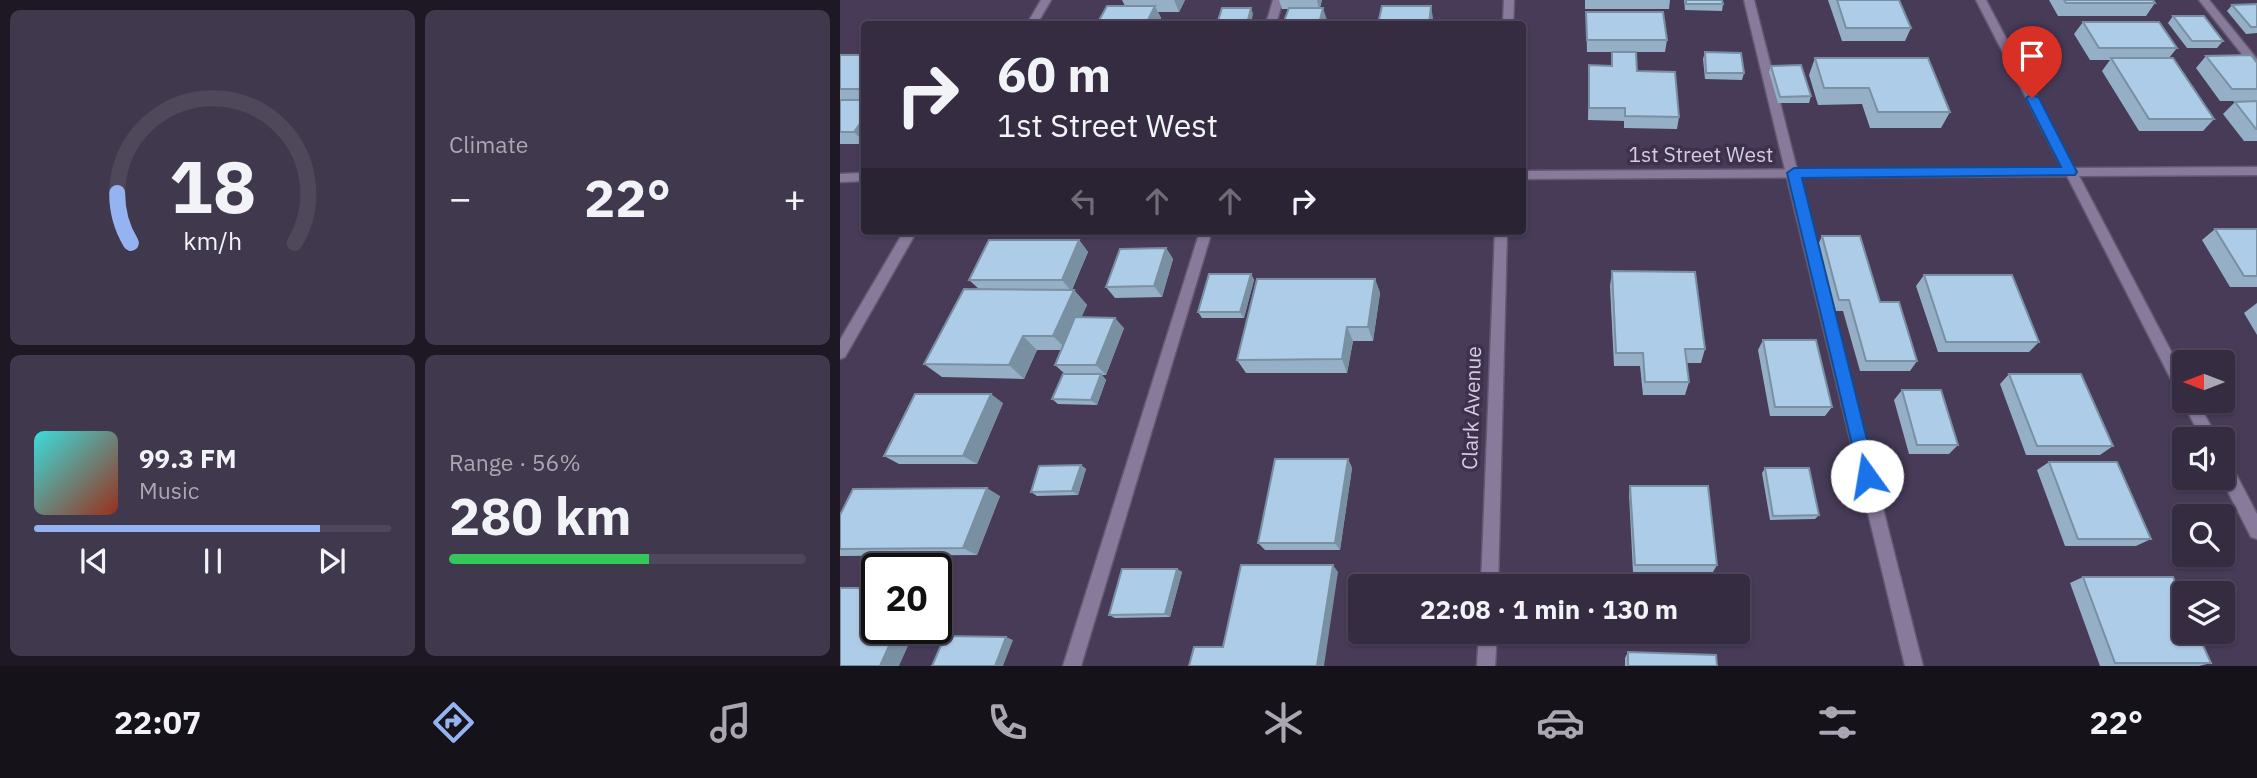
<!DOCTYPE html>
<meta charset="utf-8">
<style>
:root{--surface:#352c42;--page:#40384d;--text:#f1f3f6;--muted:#aaa7b2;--line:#4f485b;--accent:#95b2f1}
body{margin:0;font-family:"IBM Plex Sans",sans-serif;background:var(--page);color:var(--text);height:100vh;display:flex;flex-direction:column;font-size:26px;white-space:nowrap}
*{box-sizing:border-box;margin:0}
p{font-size:23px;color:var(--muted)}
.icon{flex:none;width:38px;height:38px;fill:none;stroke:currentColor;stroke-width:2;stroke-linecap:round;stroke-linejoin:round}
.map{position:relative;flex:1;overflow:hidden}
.sheet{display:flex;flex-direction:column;gap:10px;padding:10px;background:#1d1824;width:840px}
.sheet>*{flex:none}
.hud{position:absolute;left:21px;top:21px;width:665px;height:214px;border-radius:7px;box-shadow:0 2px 5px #0004,0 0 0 2px var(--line);background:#352c42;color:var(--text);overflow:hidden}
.needle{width:46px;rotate:270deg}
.tools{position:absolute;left:1332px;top:350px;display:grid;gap:14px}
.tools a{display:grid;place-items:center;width:63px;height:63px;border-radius:7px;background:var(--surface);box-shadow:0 2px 5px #0004,0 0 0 2px var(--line);font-size:35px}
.speed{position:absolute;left:21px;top:553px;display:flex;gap:14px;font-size:35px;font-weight:700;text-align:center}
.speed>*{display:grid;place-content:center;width:91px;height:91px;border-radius:50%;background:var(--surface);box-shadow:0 2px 5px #0004,0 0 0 2px var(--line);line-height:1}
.speed .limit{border:4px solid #111;border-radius:10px;background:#fff;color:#111}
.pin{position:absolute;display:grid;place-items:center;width:60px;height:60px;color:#fff;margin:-72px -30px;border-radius:50% 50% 50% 0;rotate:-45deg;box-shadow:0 0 7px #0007}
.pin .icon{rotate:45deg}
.me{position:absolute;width:77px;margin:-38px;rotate:347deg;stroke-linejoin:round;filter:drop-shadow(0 0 5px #0008)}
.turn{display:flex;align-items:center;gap:24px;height:147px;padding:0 21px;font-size:32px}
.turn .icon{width:91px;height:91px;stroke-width:2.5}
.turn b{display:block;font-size:49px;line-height:60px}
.lanes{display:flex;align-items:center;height:66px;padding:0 21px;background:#0003;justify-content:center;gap:35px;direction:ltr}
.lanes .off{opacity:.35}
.big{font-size:52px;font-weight:700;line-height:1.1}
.sheet .widget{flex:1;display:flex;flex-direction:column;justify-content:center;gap:10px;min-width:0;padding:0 24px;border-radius:10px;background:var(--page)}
.sheet .dial{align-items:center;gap:0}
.dial svg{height:182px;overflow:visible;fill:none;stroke:var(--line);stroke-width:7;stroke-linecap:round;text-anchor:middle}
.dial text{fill:var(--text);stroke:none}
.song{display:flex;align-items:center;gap:21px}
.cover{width:84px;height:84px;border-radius:10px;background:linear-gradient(135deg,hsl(180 70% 55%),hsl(10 70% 35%))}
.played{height:7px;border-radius:4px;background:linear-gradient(90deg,var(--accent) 80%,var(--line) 80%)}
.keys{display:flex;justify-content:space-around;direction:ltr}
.heat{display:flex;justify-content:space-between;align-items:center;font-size:38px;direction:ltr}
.charge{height:10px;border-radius:5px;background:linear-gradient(90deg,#34c759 56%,var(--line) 0)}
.sheet .tiles{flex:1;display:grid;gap:10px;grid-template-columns:repeat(2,1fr)}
.trip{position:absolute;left:508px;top:574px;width:402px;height:70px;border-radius:7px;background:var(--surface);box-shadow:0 2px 5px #0004,0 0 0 2px var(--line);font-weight:700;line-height:70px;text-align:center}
.menu{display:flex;height:112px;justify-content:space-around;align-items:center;background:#15121a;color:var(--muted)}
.menu .icon{width:49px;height:49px}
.menu .active{color:var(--accent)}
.menu b{font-size:32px;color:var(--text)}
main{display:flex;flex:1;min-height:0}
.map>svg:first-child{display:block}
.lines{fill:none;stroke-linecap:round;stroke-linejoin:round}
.service-casing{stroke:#635970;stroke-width:3}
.minor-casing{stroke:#635970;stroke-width:3}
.tertiary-casing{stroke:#635970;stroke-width:3}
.service{fill:#887a9a;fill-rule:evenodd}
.minor{fill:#887a9a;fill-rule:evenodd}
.tertiary{fill:#887a9a;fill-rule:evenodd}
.wall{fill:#95afc7}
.shaded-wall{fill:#798fa2}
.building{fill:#adcce7;stroke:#798fa2;stroke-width:2}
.route{fill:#1a73e8;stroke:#114b97;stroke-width:2}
.labels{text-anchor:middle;stroke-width:7;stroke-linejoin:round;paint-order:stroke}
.street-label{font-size:21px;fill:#d4cddf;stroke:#3d314d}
</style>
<main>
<section class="sheet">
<div class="tiles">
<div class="widget dial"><svg viewBox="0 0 100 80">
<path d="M14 69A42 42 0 1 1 86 69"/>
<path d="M14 69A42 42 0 0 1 8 47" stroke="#95b2f1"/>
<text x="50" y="56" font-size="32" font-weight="700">18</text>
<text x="50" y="72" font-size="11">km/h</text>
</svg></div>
<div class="widget"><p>Climate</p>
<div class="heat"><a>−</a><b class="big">22°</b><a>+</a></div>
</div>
<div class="widget">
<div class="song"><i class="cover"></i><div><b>99.3 FM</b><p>Music</p></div></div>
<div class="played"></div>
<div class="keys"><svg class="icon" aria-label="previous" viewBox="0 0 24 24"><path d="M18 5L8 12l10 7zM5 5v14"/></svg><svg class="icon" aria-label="pause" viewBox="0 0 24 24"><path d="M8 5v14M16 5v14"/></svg><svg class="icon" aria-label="next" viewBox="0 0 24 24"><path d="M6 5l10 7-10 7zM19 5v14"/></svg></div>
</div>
<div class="widget"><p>Range · 56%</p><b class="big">280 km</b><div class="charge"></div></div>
</div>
</section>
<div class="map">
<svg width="1417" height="666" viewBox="0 0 1417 666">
<rect width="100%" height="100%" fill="#473b58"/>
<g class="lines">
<defs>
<g id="service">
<path d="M433 0H443L436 24H426Z"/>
<path d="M904 0H914L1083 666H1065Z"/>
<path d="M1359 0H1369L1417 59V70L1413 68Z"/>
<path d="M360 231H372L241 666H223Z"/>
</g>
<g id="minor">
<path d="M664 0H674L673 24H663Z"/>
<path d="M1136 0H1146L1234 168 1417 167V175L1239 176 1344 376V401H1357L1378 439H1362L1342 401 1344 396 1339 395 1227 176 682 179V171L1222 168Z"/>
<path d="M24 173V181L0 182V174Z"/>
<path d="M655 231H667L658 586H641Z"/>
<path d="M1382 457 1388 459 1417 514V539L1411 537 1381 478Z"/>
<path d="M639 632H657L655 666H637Z"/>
</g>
<g id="tertiary">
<path d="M201 0H211L197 24H187Z"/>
<path d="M64 231H77L5 357 0 359V340Z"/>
</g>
</defs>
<!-- service casing -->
<use href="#service" class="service-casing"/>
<!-- minor casing -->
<use href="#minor" class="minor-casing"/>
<!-- tertiary casing -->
<use href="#tertiary" class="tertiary-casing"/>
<!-- service -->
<use href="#service" class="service"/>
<!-- minor -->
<use href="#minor" class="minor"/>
<!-- tertiary -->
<use href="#tertiary" class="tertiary"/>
</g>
<!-- wall -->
<g class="wall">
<path d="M282 0H345L339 12H318L321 18 318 24H257L285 6Z"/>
<path d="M439 0H482L480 8 487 20 448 9H442Z"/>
<path d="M745 0H830L829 9H745Z"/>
<path d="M844 0H882L883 4 882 11 845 10Z"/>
<path d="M988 0H1059L1071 28 1065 41H1002Z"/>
<path d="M1209 0H1313L1315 3 1306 16H1218Z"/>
<path d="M1417 4V33L1406 34 1387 11 1392 5Z"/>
<path d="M746 12 827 40 825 52H790L797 71 839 117 837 129 784 128V121L748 120 749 65 771 66 772 52H747Z"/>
<path d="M1333 16 1383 41 1377 48H1347L1328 23Z"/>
<path d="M1243 22 1337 48 1329 58 1374 119 1363 131H1299L1262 71 1270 60H1250L1234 34Z"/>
<path d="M865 52 904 73 902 80 865 79 863 59Z"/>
<rect x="0" y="55" width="24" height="89"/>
<path d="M1366 56 1417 63V101H1380L1356 68Z"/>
<path d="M975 58 1110 112 1101 128H1030L1022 104 978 105 969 75Z"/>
<path d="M931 66 971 96 969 103H938L929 72Z"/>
<path d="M1417 101V141H1404L1383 114 1395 102Z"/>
<path d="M1375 229H1417V287H1390L1362 240Z"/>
<path d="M982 236 1040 302 1077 361 1070 371H1020L1003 311H993L977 247Z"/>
<path d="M239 240 248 252 232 290H234L247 305 241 317 284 328 266 375H262L266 380 257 405 218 404 212 399 225 374 215 365 221 350H197L184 379 102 377 84 364 139 289 129 280Z"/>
<path d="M326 248 333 259 322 297 275 298 266 287Z"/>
<path d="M772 271 865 349 861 363H847L849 382 845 395H803L800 366H774L770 286Z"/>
<path d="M411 274 414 280 404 318H362L358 312Z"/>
<path d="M1084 275 1199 342 1189 352H1098L1076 286Z"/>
<path d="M535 279 540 293 533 341H513L507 373H406L397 360Z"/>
<path d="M1417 303V335L1404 313Z"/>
<path d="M923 340 992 407 985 416H930L918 350Z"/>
<path d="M1169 374 1273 446 1260 455H1186L1160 384Z"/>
<path d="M1062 390 1118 445 1109 454H1069L1054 400Z"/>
<path d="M163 403 137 464H59L44 456Z"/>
<path d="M508 459 512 468 500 550H425L418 543Z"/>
<path d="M1209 462 1311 539 1296 546H1225L1197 470Z"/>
<path d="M241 465 246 469 238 495 197 496 191 492Z"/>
<path d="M925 468 979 515 975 519 930 520 922 473Z"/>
<path d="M790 486 877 565 873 572H793L789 494Z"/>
<path d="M160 496 137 555 0 556V515Z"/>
<path d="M337 569 342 572 330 617 275 618 269 615Z"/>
<path d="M1243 577 1371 663 1359 666H1260L1230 583Z"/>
<path d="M788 652 877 666H785V658Z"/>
</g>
<!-- shaded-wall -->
<g class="shaded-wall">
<path d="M334 0H345L339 12Z"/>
<path d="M477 0H482L479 9Z"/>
<path d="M315 6 321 18 318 24H306Z"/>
<path d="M591 6 593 18 592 24H589Z"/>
<path d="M411 8 413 14 411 24H407Z"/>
<path d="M483 8 487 20 486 24H479Z"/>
<path d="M24 118V142L14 132Z"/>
<path d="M239 240 248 252 231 291 222 280Z"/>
<path d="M326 248 333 259 322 297 314 286Z"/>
<path d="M411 274 414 280 404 318 400 312Z"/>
<path d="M535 279 540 293 533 341 528 327Z"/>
<path d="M234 290 247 305 227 350 213 336Z"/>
<path d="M275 318 284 328 266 375 256 365Z"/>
<path d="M507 327 513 341 507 373 502 359Z"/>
<path d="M183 336 197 350 184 379 169 365Z"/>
<path d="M261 374 266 380 257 405 251 400Z"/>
<path d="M151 394 163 403 137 464 123 456Z"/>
<path d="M508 459 512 468 500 550 495 543Z"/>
<path d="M241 465 246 469 238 495 232 491Z"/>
<path d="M147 488 160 496 137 555 123 548Z"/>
<path d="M493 565 498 572 484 666H477Z"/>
<path d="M337 569 342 572 330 617 325 614Z"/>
<path d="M57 628H76L59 666H40Z"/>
<path d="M166 637 173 640 163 666H155Z"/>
</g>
<!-- building -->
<g class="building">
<path d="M846 0H882L883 4H846Z"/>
<path d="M997 0H1059L1071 28H1006Z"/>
<path d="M1224 0H1313L1315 3H1226Z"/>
<path d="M1417 4V27H1411L1392 5Z"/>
<path d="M267 6H315L306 24H257Z"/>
<path d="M542 6H591L589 24H538Z"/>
<path d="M382 8H411L407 24H377Z"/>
<path d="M449 8H483L479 24H443Z"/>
<path d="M746 12H823L827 40H747Z"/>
<path d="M1333 16H1364L1383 41H1352Z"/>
<path d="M1243 22H1319L1337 48H1259Z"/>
<path d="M772 52H796L797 71 835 72 839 117 785 116V108H749V65L772 66Z"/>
<path d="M865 52 901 53 904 73H866Z"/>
<rect x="0" y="55" width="24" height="34"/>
<path d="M1411 55 1417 63V89H1392L1366 56Z"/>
<path d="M975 58H1088L1110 112H1038L1029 88H984Z"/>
<path d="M1271 58H1333L1374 119H1309Z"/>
<path d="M961 65 971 96 940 97 931 66Z"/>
<path d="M0 100H24V118L14 132H0Z"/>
<path d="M1417 101V129H1416L1395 102Z"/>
<path d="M1375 229H1417V276H1404Z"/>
<path d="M982 236H1020L1040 302H1059L1077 361H1026L1009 300H999Z"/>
<path d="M149 240H239L222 280H129Z"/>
<path d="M326 248 314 286 266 287 280 249Z"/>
<path d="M772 271 855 272 865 349H845L849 382H805L803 353H776Z"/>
<path d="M369 274H411L400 312H358Z"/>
<path d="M1084 275H1172L1199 342H1106Z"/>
<path d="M417 279H535L528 327H507L502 359 397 360Z"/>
<path d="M124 289 234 290 213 336H183L169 365 84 364Z"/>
<path d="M235 317 275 318 256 365H215Z"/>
<path d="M923 340H976L992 407H935Z"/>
<path d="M223 374H261L251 400 212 399Z"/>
<path d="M1169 374H1241L1273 446H1197Z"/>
<path d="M1062 390H1101L1118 445H1077Z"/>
<path d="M75 394H151L123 456H44Z"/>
<path d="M435 459H508L495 543H418Z"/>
<path d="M1209 462H1277L1311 539H1238Z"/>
<path d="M241 465 232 491 191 492 199 466Z"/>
<path d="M925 468H969L979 515 933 516Z"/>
<path d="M790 486H868L877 565H795Z"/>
<path d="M147 488 123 548 0 549V515L13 489Z"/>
<path d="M401 565H493L477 666H349L354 647H383Z"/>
<path d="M282 569H337L325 614 269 615Z"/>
<path d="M1243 577H1333L1344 601V632H1357L1371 663H1275Z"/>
<path d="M0 588H37V628H57L40 666H0Z"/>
<path d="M105 636 166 637 155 666H92Z"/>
<path d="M788 652 876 655 877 666H788Z"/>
</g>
<!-- route -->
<path class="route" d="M1192 94 1199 98 1237 172 1235 175 962 178 1036 476 1034 482 1027 484 1021 482 947 173 954 168 1221 167 1186 98Z"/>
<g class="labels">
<!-- street labels -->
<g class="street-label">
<text x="861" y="162">1st Street West</text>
<text transform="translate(632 408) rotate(-88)" y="7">Clark Avenue</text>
</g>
</g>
</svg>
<div class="tools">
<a><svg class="needle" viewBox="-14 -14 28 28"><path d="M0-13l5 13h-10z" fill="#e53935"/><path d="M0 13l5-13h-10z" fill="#aaa7b2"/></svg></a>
<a><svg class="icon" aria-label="sound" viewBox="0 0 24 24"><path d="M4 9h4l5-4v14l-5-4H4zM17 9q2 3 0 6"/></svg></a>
<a><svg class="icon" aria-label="search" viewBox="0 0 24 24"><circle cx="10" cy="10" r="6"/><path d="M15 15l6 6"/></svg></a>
<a><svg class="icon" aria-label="layers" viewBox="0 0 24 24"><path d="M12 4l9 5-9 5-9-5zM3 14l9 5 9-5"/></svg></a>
</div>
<div class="speed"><div class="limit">20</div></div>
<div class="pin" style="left:1192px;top:98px;background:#d93025"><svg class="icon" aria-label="arrive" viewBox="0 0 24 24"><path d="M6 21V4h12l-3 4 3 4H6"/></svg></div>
<svg class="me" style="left:1027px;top:476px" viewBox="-20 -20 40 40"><circle r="19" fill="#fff"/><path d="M0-13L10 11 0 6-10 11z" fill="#1a73e8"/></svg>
<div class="trip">22:08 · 1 min · 130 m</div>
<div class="hud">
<div class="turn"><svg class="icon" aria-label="right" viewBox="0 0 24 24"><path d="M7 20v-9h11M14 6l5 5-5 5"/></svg><div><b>60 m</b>1st Street West</div></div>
<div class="lanes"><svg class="icon off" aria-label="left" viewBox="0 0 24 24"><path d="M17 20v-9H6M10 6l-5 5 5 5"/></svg><svg class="icon off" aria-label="ahead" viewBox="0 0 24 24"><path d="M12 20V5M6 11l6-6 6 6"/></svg><svg class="icon off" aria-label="ahead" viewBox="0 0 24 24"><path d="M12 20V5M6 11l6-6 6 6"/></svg><svg class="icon" aria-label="right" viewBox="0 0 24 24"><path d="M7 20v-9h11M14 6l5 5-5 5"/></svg></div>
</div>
</div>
</main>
<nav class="menu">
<b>22:07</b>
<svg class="icon active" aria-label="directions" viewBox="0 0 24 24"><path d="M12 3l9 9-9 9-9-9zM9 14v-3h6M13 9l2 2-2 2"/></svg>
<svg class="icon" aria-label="music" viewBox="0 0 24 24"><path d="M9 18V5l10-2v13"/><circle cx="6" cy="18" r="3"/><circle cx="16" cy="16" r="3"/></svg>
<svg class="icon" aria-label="phone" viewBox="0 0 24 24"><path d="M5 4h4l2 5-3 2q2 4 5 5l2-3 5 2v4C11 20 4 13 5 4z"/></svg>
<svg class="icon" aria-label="climate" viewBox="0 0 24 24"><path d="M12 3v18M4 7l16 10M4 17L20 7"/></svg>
<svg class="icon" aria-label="car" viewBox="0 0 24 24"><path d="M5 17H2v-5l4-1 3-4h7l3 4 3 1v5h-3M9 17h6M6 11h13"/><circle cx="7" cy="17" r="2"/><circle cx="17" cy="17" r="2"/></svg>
<svg class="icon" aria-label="filters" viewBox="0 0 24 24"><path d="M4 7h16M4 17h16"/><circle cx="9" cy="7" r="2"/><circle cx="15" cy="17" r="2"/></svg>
<b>22°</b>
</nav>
